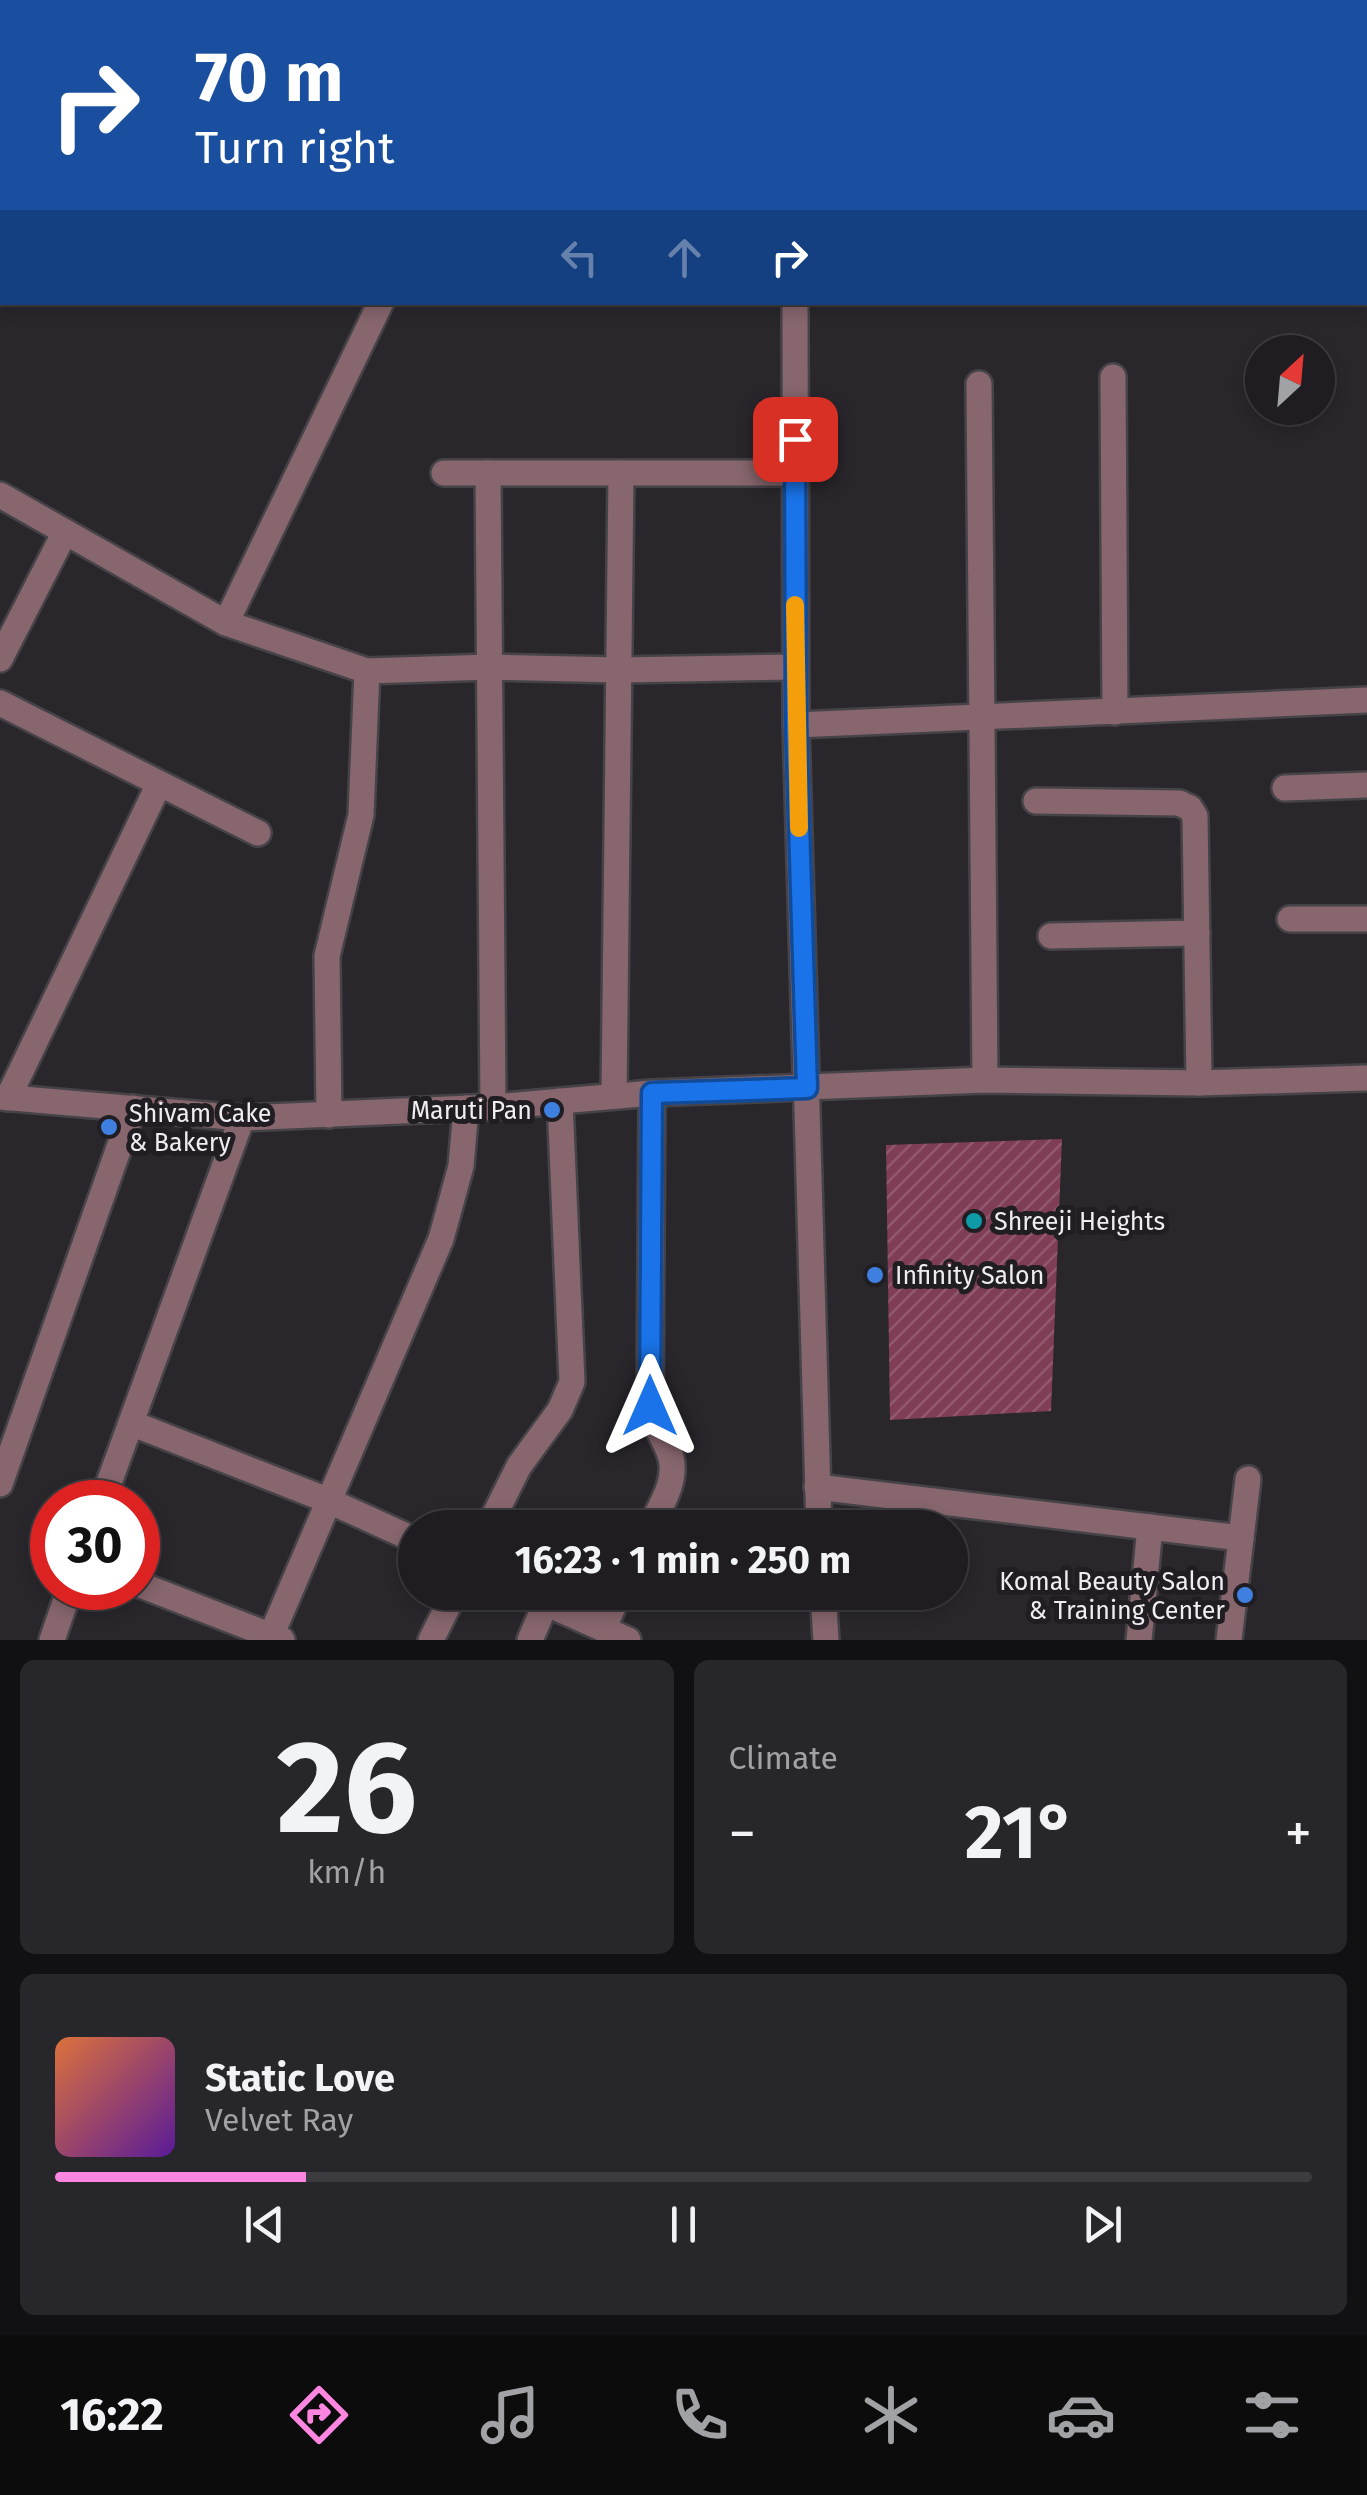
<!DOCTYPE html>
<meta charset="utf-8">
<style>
:root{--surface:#1f1d21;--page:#27262a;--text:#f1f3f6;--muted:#a1a2a5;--line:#3c3b3f;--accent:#fe86e1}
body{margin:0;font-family:"Fira Sans",sans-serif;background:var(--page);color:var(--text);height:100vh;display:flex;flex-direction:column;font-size:38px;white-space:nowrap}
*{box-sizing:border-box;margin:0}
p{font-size:32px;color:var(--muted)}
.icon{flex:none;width:55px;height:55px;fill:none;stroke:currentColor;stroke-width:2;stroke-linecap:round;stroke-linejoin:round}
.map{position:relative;height:1640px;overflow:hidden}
.details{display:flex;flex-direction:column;gap:20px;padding:20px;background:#111012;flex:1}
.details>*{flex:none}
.top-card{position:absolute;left:0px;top:0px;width:1368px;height:305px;box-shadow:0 5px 15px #0003,0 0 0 2px var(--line);background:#1a4fa0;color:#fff;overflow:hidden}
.needle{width:65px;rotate:26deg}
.fabs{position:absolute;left:1245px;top:335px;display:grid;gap:20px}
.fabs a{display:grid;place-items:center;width:90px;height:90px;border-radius:50%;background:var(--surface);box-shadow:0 5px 15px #0003,0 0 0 2px var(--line);font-size:50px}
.speed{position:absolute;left:30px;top:1480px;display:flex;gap:20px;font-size:50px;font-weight:700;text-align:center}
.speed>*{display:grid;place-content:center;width:130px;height:130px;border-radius:50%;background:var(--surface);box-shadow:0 5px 15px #0003,0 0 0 2px var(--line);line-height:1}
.speed .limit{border:15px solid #d22;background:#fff;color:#111}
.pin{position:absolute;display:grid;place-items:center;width:85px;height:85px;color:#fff;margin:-42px;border-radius:20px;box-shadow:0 5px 15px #0006}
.me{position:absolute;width:110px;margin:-55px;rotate:0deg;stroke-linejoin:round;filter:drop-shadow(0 0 8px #0008)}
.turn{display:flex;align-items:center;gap:35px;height:210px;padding:0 30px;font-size:45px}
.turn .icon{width:130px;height:130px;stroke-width:2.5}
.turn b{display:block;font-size:70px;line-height:85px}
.lanes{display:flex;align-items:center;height:95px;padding:0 30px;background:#0003;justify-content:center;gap:50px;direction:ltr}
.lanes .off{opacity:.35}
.big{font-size:75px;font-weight:700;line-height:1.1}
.details .widget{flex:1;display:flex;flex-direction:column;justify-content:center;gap:15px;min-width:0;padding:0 35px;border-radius:15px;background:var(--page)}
.details .dial{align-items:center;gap:0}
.dial b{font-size:130px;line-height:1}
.song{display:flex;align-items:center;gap:30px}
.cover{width:120px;height:120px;border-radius:15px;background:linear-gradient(135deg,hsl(20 70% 55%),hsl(270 70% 35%))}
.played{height:10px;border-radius:5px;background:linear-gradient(90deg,var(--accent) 20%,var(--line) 20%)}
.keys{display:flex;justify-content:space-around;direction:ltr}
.heat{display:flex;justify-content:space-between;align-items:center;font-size:55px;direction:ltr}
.details .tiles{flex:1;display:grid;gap:20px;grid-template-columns:1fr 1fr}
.widget:last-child{grid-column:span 2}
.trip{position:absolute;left:398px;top:1510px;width:570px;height:100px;border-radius:50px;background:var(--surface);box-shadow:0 5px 15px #0003,0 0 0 2px var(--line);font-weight:700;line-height:100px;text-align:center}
.menu{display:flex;height:160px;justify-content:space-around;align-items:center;background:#0c0c0d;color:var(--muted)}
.menu .icon{width:70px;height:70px}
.menu .active{color:var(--accent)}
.menu b{font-size:45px;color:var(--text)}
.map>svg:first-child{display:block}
.building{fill:url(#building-hatch)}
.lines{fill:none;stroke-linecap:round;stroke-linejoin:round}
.minor-casing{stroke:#454348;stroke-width:30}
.minor{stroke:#87666d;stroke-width:25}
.route-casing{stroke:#114b97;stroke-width:25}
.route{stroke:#1a73e8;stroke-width:18}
.slow{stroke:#f59e0b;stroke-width:18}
.shop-dot{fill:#3f7fe0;stroke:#201e22;stroke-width:4}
.culture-dot{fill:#0f9aa8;stroke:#201e22;stroke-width:4}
.labels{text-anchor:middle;stroke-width:10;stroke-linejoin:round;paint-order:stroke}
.poi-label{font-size:25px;fill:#efedf1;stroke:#201e22;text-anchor:start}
</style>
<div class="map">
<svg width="1367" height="1640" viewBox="0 0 1367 1640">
<defs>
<pattern id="building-hatch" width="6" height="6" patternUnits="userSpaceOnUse" patternTransform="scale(2.5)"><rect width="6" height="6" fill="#7f3d56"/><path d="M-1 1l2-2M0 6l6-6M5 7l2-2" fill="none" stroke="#91596f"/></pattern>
</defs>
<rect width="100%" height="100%" fill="#29272c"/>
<!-- building -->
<path class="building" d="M1062 1139 1051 1411 890 1420 886 1145Z"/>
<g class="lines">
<defs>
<g id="minor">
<path d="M264 0 268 2"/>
<path d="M789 0V2"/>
<path d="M993 0V2"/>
<path d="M1164 0V2"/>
<path d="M188 2 189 0"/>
<path d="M442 2 444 0"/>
<path d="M1329 2V0"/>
<path d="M1365 184H1367"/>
<path d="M1365 270H1367"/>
<path d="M795 302 796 725 819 1528"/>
<path d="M1113 377 1115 712"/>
<path d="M979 384 985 1080"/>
<path d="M444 473H795"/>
<path d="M488 473 493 1107"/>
<path d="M0 495 226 623 367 671 490 667 619 670 795 667"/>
<path d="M226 623 381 302"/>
<path d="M0 659 65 532"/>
<path d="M0 703 258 833"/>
<path d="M796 725 1367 700"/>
<path d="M1285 788 1367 785"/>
<path d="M1036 801 1179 803 1190 808 1195 816 1199 1083"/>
<path d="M1290 919H1367"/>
<path d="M1051 936 1197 933"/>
<path d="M614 1096 621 473"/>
<path d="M0 1097 242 1118 493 1107 652 1093 985 1080 1199 1083 1367 1078"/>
<path d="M8 1098 159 784"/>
<path d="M329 1115 327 956 361 815 367 671"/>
<path d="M131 1423 327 1500 415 1540"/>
<path d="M0 1484 133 1108"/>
<path d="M817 1487 1241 1538"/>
<path d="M102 1502 242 1118"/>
<path d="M488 1528 519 1466 560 1410 572 1382 560 1101"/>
<path d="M650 1528C660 1507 677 1482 671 1458 666 1439 653 1426 650 1406L652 1093"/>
<path d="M138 1584 282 1640"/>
<path d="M521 1592 628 1640"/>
<path d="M823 1592 826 1640"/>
<path d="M603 1629 620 1592"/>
<path d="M271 1636 441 1239 461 1166 466 1108"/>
<path d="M52 1640 70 1588"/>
<path d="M431 1640 455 1592"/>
<path d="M530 1640 545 1605"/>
<path d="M1139 1640 1150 1527"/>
<path d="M1229 1640 1248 1479"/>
</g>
</defs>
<!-- minor casing -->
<use href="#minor" class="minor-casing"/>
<!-- minor -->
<use href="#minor" class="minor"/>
</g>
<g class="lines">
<defs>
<path id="route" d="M650 1406 652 1093 807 1088 796 724 795 439"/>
</defs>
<!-- route casing -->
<use href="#route" class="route-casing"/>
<!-- route -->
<use href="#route" class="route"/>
<!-- slow -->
<path class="slow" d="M795 605 799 828"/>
</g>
<!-- markers -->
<g class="shop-dot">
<circle cx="552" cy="1110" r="10"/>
<circle cx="109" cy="1127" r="10"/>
<circle cx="875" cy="1275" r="10"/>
<circle cx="1245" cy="1595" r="10"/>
</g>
<circle class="culture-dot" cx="974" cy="1221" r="10"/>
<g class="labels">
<!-- poi labels -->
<g class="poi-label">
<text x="532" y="1119" text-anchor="end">Maruti Pan</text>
<text x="129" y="1122">Shivam Cake<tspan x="129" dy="29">&amp; Bakery</tspan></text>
<text x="994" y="1230">Shreeji Heights</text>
<text x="895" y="1284">Infinity Salon</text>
<text x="1225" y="1590" text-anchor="end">Komal Beauty Salon<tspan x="1225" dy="29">&amp; Training Center</tspan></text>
</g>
</g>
</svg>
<div class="fabs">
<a><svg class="needle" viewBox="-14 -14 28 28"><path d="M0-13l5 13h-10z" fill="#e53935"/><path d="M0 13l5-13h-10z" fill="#a1a2a5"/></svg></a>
</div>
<div class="speed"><div class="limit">30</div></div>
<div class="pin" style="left:795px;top:439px;background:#d93025"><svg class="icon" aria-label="arrive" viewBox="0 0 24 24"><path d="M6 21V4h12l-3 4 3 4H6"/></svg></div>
<svg class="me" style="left:650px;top:1406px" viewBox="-20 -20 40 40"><path d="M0-17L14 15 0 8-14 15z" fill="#1a73e8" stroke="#fff" stroke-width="4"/></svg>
<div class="trip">16:23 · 1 min · 250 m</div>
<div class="top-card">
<div class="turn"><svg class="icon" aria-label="right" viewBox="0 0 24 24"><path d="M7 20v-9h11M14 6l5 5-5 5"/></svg><div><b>70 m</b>Turn right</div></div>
<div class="lanes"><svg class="icon off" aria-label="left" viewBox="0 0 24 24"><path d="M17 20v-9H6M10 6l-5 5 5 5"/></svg><svg class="icon off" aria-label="ahead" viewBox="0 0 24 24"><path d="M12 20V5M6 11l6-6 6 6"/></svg><svg class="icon" aria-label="right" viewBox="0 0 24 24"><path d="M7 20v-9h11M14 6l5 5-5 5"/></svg></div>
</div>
</div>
<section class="details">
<div class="tiles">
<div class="widget dial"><b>26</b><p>km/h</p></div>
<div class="widget"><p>Climate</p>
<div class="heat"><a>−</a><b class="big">21°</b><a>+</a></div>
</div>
<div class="widget">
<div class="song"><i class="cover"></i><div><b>Static Love</b><p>Velvet Ray</p></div></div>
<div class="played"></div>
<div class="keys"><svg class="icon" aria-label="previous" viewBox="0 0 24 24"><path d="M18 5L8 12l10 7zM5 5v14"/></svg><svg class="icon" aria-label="pause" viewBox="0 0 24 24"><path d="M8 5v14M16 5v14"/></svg><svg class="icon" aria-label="next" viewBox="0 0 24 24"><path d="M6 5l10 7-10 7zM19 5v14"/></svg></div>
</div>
</div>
</section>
<nav class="menu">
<b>16:22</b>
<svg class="icon active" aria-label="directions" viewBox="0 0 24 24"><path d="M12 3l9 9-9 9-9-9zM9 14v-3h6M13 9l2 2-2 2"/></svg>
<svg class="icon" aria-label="music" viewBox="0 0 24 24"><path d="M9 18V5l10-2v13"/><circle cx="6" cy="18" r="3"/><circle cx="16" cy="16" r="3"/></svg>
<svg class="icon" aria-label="phone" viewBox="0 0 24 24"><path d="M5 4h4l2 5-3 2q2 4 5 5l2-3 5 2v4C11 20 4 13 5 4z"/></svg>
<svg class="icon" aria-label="climate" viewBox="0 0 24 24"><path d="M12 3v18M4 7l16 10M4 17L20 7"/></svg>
<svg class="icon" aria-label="car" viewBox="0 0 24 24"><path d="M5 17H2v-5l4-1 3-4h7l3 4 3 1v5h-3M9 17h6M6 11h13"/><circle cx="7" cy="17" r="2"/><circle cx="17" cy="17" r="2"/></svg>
<svg class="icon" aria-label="filters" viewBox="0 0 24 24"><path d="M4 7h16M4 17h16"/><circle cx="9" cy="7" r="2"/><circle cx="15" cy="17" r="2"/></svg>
</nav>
